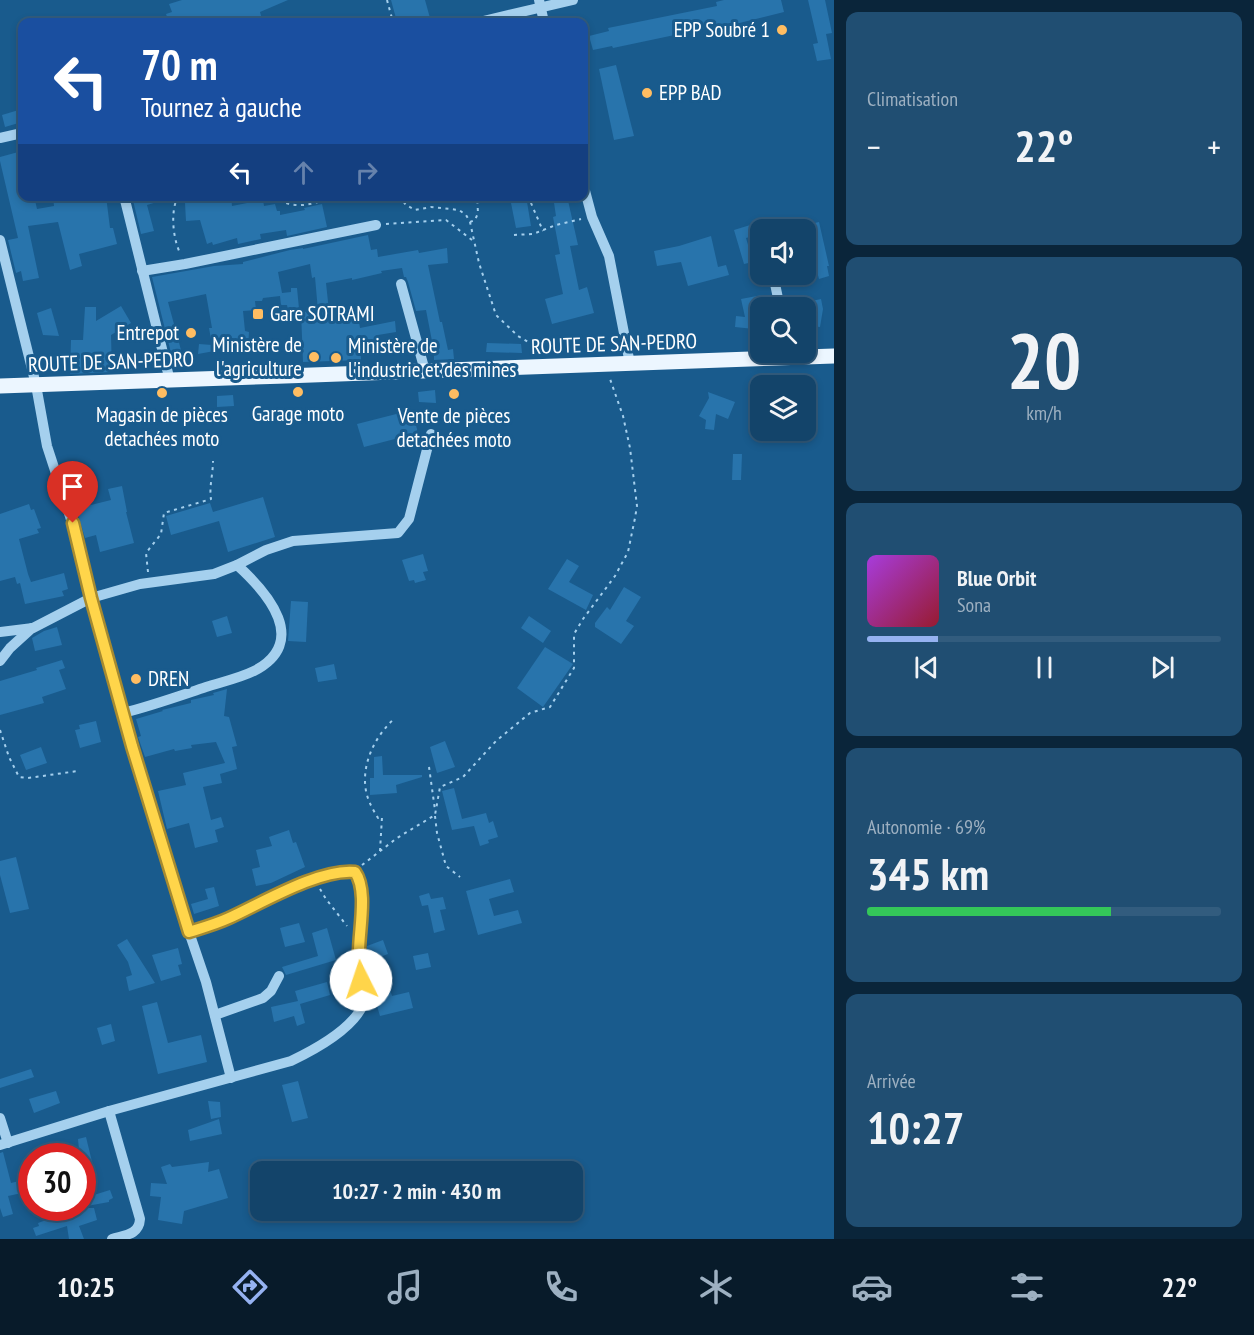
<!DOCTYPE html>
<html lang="fr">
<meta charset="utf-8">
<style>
:root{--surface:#13446a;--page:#204e72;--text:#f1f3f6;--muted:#9db0c1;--line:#325c7e;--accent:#95b2f1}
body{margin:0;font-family:"PT Sans Narrow",sans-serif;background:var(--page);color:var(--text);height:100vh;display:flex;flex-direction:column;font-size:22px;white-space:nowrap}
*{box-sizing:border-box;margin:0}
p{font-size:20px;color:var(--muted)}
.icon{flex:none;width:33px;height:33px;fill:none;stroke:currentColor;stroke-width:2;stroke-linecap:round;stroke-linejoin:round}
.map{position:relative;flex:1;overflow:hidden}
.panel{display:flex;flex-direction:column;gap:12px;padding:12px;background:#0a253a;width:420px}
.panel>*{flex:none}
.hud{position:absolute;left:18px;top:18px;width:570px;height:183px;border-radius:12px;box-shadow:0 3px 9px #0003,0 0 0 2px var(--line);background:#1a4fa0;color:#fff;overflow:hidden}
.buttons{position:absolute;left:750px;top:219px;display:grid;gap:12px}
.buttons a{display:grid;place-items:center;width:66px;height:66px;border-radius:12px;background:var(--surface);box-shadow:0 3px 9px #0003,0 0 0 2px var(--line);font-size:30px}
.speed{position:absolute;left:18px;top:1143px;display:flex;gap:12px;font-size:30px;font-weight:700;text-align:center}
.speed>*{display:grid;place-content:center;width:78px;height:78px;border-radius:50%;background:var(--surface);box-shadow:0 3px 9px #0003,0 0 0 2px var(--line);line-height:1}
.speed .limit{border:9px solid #d22;background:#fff;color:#111}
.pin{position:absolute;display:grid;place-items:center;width:51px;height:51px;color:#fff;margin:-62px -26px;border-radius:50% 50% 50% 0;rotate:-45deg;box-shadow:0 0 6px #0007}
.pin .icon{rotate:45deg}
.me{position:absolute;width:66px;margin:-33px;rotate:356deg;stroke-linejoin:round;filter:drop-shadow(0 0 4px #0008)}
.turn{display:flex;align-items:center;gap:21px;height:126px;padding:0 24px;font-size:27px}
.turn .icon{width:78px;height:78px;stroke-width:2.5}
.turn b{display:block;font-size:42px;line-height:51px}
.lanes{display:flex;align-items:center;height:57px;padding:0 24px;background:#0003;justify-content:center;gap:30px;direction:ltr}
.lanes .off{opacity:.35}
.big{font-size:45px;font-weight:600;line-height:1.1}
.panel .tile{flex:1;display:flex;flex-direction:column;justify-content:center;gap:9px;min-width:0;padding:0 21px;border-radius:12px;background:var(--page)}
.panel .dial{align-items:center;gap:0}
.dial b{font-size:78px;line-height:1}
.song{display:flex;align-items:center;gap:18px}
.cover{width:72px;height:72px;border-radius:9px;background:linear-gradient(135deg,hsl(280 70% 55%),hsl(350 70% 35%))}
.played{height:6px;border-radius:3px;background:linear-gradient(90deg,var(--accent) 20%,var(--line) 20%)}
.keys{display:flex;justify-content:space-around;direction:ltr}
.heat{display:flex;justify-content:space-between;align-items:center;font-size:33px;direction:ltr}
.charge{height:9px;border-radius:4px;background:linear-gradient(90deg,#34c759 69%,var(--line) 0)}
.trip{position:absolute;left:250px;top:1161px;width:333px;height:60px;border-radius:12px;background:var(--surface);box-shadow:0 3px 9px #0003,0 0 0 2px var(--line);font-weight:600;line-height:60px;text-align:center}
.dock{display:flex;height:96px;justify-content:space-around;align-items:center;background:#081b2a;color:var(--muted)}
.dock .icon{width:42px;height:42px}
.dock .selected{color:var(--accent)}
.dock b{font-size:27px;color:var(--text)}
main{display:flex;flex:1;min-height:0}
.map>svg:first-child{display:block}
.building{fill:#2874ac}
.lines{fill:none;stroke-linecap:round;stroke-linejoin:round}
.path{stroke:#a5d0ee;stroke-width:2;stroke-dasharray:3 4.5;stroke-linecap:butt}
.minor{stroke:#a5d0ee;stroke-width:10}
.major{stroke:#ecf6ff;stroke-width:15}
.route-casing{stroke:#a68a30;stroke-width:15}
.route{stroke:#ffd54a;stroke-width:10}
.poi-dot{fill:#ffbd62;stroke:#195b8d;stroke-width:2}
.labels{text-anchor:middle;stroke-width:6;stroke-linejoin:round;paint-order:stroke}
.poi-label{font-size:21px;fill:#fff;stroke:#195b8d;text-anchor:start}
.street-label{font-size:21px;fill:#fff;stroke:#195b8d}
</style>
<main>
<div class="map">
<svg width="834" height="1239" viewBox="0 0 834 1239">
<rect width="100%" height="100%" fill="#195b8d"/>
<!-- building -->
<g class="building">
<path d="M182 0H288L260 12 262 19 251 22H169L166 14 172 12 169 4Z"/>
<path d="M391 0H425L430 18 413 22H397Z"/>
<path d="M724 0H781L784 12 723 27 722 25 613 48 612 46 593 50 589 36 609 31 608 28 717 6 716 2Z"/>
<path d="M808 0H825L832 33 826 34 831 59 817 61 813 44 818 43Z"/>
<path d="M616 65 634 136 614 140 599 69Z"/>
<path d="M22 109V122L5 127 2 115Z"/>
<path d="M22 151V196H34L37 209 54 206 53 196H106L110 228H113L117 244 79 254 82 266 70 270 58 222 28 226 39 278 23 281 21 271 16 273 8 240 18 238 0 161V157Z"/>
<path d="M132 196H166L167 199 147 205 154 231 141 234Z"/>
<path d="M196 196H231L232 206 263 200 264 206 275 204 277 211H280V215L305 210 304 208 322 204 327 227 287 236 286 230 260 234 261 239 238 244 237 238 213 245 212 242 207 244 200 220 186 221 185 203 196 202Z"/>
<path d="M526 196 531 226 516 228 510 198Z"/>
<path d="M553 196H567L578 245 570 246 579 290 587 287 594 313 552 324 545 299 563 294 555 255 560 254 553 217 556 216Z"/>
<path d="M760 222V234L746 238 753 262 744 264 734 230Z"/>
<path d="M819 222 829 266H827L829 276 819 279 815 264 806 266V225Z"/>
<path d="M368 235 371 250 377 249 378 257 418 250 419 253 447 248 448 263 428 265 440 322H442L448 350 453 349 454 359 434 360V353H428L425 342 432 341 426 310 416 311 408 282 406 277H404L402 268 381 271 382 273 352 280V278L326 283 329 311 356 310V322H359L360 328 395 321 396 332 378 335 379 340 360 343 361 360 303 362 301 312 318 311 315 277 312 278 310 264 278 272 282 293 291 292V288H297L300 319 291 320V310H288L287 305H281L280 296 263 298 262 301H255L256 310 243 311 245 331 249 332 248 348H231L198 354 199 344 212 345 209 328H212L206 294 168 302 181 350 171 353 152 277 214 266 243 264V262L290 250 303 248V249Z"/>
<path d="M711 236 718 267 726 265 729 275 688 286 681 262 657 266 654 251 679 246Z"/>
<path d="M762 295 764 308H760V312L754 313V329L735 327 736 316 745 317 741 299Z"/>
<path d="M821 299 823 309 820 327 810 326 807 302Z"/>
<path d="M121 306 131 323 111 335 112 372 70 374 71 340H83L85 307H96V321Z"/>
<path d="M51 308 59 336 43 335 37 313Z"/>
<path d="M487 343 521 344 522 353 486 352Z"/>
<path d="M435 390 436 403 419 402 418 392Z"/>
<path d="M708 392 735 402 728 419 716 414 714 430 705 429 706 420 699 416 709 398Z"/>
<path d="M233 395 234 406 217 407V396Z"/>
<path d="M412 410 418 433 364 447 357 424Z"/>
<path d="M733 454H742L741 480H732Z"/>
<path d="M122 486 127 512H126L134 543 100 552 96 535 85 538 74 501 84 498 87 506 111 500 108 489Z"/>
<path d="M263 497 275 537 228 552 219 521 171 535 166 516 210 503 213 512Z"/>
<path d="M29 504 31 510 34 509 41 528 37 529 39 533 19 539 28 574 31 582 64 573 68 589 62 591 64 596 25 604 20 583 17 584 15 577 0 581V514Z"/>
<path d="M423 554 428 571 423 572 426 580 415 583 414 580 409 581 402 560Z"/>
<path d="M567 559 579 566 569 582 593 595 586 610 548 589Z"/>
<path d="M624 587 641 597 626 621 634 626 621 644 595 627V623L607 607 610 610Z"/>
<path d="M291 601 308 602 306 642 288 641Z"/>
<path d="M227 616 232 633 217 637 212 621Z"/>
<path d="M529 616 551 631 543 643 521 628Z"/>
<path d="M57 627 62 645 35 651 32 638 44 631Z"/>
<path d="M545 647 573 664 543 707 517 688Z"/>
<path d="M62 660 65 668 59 670 66 689 42 697 44 703 0 715V681L37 670 36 668Z"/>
<path d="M334 664 337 679 318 682 315 668Z"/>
<path d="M227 689 224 716 229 717 237 746 232 747 237 769 220 774 222 783 203 787 211 820 221 817 224 827 215 830 218 842 195 848 189 823 167 829 158 791 186 785 183 773 225 763 216 742 191 745 192 748 175 751 174 749 145 757 138 737 141 736 136 719 163 711 162 710 191 703V700L214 695 213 693Z"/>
<path d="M96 721 101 742 80 748 75 730 80 729 79 725Z"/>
<path d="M445 741 455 767 437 773 430 747Z"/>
<path d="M41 747 47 763 26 770 20 755Z"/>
<path d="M382 756 383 775H422V777L396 785 397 793 370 795V778H374V757Z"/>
<path d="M454 788 462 819 486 813 489 823 493 821 498 837 488 840 489 843 480 846 474 826 452 830 442 791Z"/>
<path d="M289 830 293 843 296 842 305 867 271 883 256 886 252 869 260 867 256 850 272 846 269 837Z"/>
<path d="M16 857 29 909 10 913 0 875V861Z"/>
<path d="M510 879 514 892 489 899 494 916 518 910 522 923 478 935 466 891Z"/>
<path d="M214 887 219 906 194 914 191 904 208 899 205 889Z"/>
<path d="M429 893 431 899 443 897 446 909 440 910 445 930 434 933 428 905 422 906 419 896Z"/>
<path d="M299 923 305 942 285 947 280 928Z"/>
<path d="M327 928 336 960 286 975 282 967 318 956 312 933Z"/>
<path d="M127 939 155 983 129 991 126 977 132 975 128 962 117 945Z"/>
<path d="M383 940 388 954 380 957 392 996 409 992 413 1008 380 1016 368 976 370 973 367 964V946Z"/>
<path d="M178 948 182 964 178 965 181 975 161 981 152 955Z"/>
<path d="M428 953 431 967 416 970 413 956Z"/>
<path d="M327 982 330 995 300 1004 305 1023 297 1026 294 1016 274 1022 271 1007 298 1001 295 991Z"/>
<path d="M157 1002 168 1043 201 1035 207 1062 158 1074 142 1006Z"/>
<path d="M111 1024 115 1041 102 1045 97 1028Z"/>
<path d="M31 1069 34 1077 0 1088V1079Z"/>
<path d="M298 1081 308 1118 292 1122 282 1085Z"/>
<path d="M56 1091 60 1103 34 1113 29 1099Z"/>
<path d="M208 1101 220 1102 221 1117 211 1119Z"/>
<path d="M219 1119 222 1134 190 1141 188 1130Z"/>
<path d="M86 1137 96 1178 91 1179 79 1150 78 1139Z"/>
<path d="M3 1152 11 1183 28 1179 31 1191 8 1196 13 1214 3 1217 0 1208V1153Z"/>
<path d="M209 1162 208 1172 219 1169 228 1198 184 1211 182 1224 158 1220 161 1197 150 1196 151 1183 167 1184 161 1167 170 1164 172 1167Z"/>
<path d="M110 1190 113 1198 109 1200V1202L87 1206 84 1198Z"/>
<path d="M67 1208H94L97 1220 79 1226 84 1239H69L67 1226 36 1236 33 1228 39 1226 38 1223 68 1212Z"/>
</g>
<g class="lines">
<!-- path -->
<g class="path">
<path d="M387 0 393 22"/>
<path d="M178 196C170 212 173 238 180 253"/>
<path d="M273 196C293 211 312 205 334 196"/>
<path d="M399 196 406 205 415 210 431 207 459 210 466 215 470 222 479 263 496 315 518 336 549 354"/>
<path d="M528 196 543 231"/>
<path d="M470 222 475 220 478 213 477 196"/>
<path d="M386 224 446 220 472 240"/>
<path d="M514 235 533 234 556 225 581 219"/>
<path d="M148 572 146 553 161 534 164 513 211 499C209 487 213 474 213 461"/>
<path d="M0 730 9 757 19 777 28 778 78 771"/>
<path d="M429 767 435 810"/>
<path d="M435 816 437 833 446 866 460 877"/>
<path d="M380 851 382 817 378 818C373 810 368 801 366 791 361 764 375 736 395 718"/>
<path d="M362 865 397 838 435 815 440 787 463 777 496 741 530 713 550 707 574 668V634L583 619 615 576 628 552 635 518 637 506 630 448 623 416 609 376"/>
<path d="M320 889 326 899 347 926"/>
</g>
<!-- minor -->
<g class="minor">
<path d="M539 0 544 22"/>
<path d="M479 22 573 0"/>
<path d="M0 138 22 133"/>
<path d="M584 187 592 217 609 256 630 364"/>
<path d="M124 196 170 381"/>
<path d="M0 240 36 385 47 446 78 541 91 598 171 879 206 982 231 1078"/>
<path d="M142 271 185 264 376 225"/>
<path d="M773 274 780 308"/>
<path d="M401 284 425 371"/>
<path d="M0 632 33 628 91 598 140 584 214 574 237 565 266 550 293 541 398 533 409 519 431 434"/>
<path d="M0 661 10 648 32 628"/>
<path d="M123 713C151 706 179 696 206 687 222 682 240 678 254 671 310 642 268 593 237 565"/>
<path d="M215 1015 263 998 271 991 279 976"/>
<path d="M109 1111 140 1219C139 1235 125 1235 112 1239"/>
<path d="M0 1118 8 1143"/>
<path d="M0 1145 109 1111 291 1061C314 1050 352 1029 363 1005 364 991 360 977 359 963 358 939 369 891 355 872 320 868 260 904 229 918 216 924 202 928 189 932"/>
</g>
<!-- major -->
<path class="major" d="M0 386C278 376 556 367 834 356"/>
</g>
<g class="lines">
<defs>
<path id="route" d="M73 523 91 598 132 746 189 932C202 928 216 924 229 918 260 904 320 868 355 872 368 890 359 929 359 952 359 961 360 971 361 980"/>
</defs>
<!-- route casing -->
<use href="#route" class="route-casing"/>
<!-- route -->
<use href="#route" class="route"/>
</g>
<!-- markers -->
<g class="poi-dot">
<circle cx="782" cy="30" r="6"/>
<circle cx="647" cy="93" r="6"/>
<rect x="252" y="308" width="12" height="12" rx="3"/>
<circle cx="191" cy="333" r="6"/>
<circle cx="314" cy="357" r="6"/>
<circle cx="336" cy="358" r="6"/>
<circle cx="298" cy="392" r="6"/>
<circle cx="162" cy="393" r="6"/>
<circle cx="454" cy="394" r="6"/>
<circle cx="136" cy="679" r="6"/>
</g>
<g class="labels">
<!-- poi labels -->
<g class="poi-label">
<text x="770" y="37" text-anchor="end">EPP Soubré 1</text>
<text x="659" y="100">EPP BAD</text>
<text x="270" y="321">Gare SOTRAMI</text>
<text x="179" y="340" text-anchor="end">Entrepot</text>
<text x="302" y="352" text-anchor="end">Ministère de<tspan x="302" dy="24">l'agriculture</tspan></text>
<text x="348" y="353">Ministère de<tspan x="348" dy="24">l'industrie et des mines</tspan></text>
<text x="298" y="421" text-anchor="middle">Garage moto</text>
<text x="162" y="422" text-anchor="middle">Magasin de pièces<tspan x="162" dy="24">detachées moto</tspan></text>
<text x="454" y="423" text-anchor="middle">Vente de pièces<tspan x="454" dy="24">detachées moto</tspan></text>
<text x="148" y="686">DREN</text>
</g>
<!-- street labels -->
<g class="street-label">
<text transform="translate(614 344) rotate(-2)" y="7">ROUTE DE SAN-PEDRO</text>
<text transform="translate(111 362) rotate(-2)" y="7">ROUTE DE SAN-PEDRO</text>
</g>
</g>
</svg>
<div class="buttons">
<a><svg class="icon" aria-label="sound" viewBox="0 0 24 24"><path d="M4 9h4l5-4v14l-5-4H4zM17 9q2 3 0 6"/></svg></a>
<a><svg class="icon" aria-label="search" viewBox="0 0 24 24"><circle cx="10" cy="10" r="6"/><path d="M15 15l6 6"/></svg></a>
<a><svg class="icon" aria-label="layers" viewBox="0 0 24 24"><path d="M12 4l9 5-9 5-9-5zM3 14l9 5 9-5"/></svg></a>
</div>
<div class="speed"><div class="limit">30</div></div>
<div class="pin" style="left:73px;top:523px;background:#d93025"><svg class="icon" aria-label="arrive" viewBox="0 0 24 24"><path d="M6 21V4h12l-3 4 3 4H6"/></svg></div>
<svg class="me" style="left:361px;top:980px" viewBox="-20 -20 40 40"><circle r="19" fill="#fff"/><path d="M0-13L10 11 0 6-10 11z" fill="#ffd54a"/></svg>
<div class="trip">10:27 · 2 min · 430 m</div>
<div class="hud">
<div class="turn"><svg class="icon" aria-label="left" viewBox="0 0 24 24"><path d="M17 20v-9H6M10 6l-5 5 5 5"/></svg><div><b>70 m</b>Tournez à gauche</div></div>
<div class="lanes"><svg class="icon" aria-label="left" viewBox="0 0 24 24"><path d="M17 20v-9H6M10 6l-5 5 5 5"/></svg><svg class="icon off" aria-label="ahead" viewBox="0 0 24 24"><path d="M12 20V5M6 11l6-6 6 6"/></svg><svg class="icon off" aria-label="right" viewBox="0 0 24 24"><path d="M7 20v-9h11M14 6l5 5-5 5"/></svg></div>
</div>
</div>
<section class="panel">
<div class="tile"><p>Climatisation</p>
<div class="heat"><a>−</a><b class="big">22°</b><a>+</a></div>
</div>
<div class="tile dial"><b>20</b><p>km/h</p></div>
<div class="tile">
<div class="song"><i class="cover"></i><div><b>Blue Orbit</b><p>Sona</p></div></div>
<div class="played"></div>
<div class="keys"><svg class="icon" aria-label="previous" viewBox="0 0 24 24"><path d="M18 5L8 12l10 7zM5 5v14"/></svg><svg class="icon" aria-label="pause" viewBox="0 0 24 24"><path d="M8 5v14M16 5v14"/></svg><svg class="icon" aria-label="next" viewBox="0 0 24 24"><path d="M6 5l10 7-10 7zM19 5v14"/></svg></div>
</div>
<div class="tile"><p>Autonomie · 69%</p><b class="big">345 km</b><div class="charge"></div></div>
<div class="tile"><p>Arrivée</p><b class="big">10:27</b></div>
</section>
</main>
<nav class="dock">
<b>10:25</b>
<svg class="icon selected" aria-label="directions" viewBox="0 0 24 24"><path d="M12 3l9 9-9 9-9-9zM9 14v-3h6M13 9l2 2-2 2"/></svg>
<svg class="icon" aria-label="music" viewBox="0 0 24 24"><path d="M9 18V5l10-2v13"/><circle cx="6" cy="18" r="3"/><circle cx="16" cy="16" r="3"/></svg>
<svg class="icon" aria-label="phone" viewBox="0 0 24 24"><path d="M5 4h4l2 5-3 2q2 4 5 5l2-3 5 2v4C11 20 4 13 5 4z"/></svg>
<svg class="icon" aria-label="climate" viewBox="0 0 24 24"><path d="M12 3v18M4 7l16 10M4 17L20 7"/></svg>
<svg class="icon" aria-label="car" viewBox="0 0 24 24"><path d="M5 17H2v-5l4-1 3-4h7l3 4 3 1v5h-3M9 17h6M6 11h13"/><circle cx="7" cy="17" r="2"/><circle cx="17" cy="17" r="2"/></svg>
<svg class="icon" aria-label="filters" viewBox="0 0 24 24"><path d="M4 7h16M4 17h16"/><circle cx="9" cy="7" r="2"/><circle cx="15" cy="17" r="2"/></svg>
<b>22°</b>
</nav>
